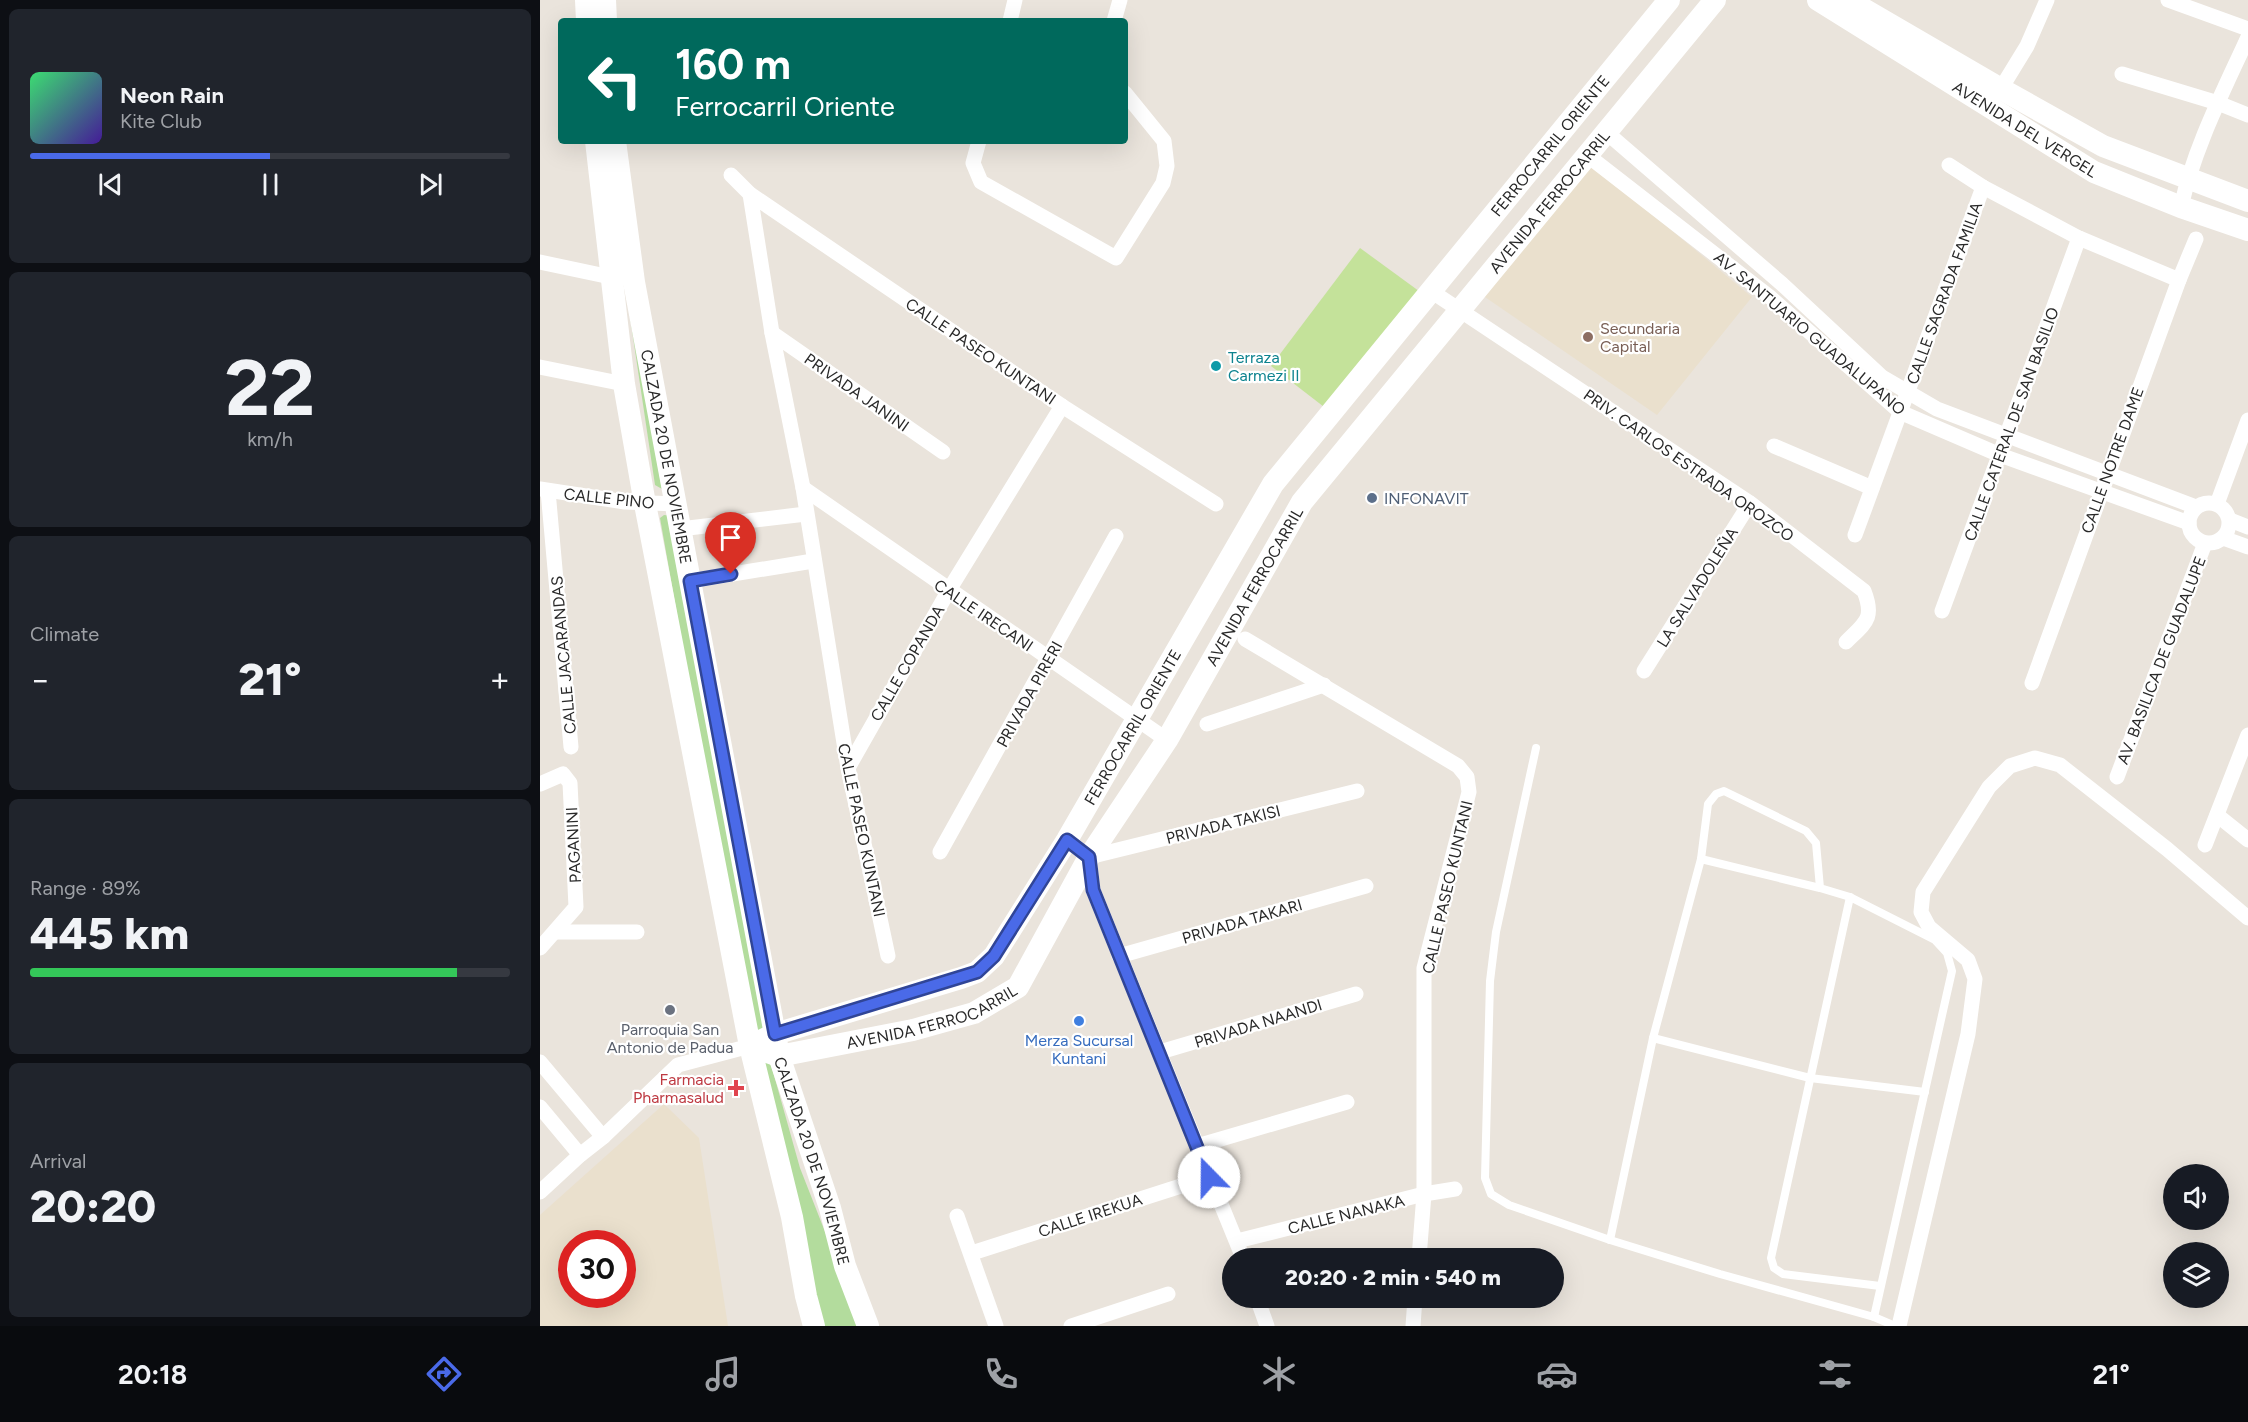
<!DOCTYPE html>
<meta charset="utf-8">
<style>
:root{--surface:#171b24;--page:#20242c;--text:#f1f3f6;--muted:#9ea1a6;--line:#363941;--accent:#4a6ae8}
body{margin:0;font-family:Figtree,sans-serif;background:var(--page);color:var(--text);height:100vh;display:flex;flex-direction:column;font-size:22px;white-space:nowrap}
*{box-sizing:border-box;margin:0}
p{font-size:20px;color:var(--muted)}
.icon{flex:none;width:33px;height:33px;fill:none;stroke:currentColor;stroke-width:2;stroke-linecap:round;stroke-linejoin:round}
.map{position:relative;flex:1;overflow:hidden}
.side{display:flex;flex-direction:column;gap:9px;padding:9px;background:#0d0f14;width:540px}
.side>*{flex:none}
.top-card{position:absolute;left:18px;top:18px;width:570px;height:126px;border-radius:6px;box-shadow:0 6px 24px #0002;background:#00695c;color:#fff;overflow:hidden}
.tools{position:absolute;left:1623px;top:1164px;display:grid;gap:12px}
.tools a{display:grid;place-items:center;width:66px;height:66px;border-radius:50%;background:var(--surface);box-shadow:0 6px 24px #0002;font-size:30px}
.speed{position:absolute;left:18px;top:1230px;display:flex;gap:12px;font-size:30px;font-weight:700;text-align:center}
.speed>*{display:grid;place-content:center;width:78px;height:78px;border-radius:50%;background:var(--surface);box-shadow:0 6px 24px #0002;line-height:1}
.speed .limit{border:9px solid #d22;background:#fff;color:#111}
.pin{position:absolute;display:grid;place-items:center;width:51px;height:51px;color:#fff;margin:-62px -26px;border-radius:50% 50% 50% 0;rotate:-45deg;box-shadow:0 0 6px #0007}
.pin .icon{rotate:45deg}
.me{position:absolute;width:66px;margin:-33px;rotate:338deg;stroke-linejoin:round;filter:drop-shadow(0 0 4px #0008)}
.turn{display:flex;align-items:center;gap:21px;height:126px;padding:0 18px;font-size:27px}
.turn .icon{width:78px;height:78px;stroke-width:2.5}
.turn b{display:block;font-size:42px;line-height:51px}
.big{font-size:45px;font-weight:800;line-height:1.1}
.side .widget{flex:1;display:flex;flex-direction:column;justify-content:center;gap:9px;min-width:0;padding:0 21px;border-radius:9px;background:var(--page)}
.side .dial{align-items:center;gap:0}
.dial b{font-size:78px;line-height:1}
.song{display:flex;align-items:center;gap:18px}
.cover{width:72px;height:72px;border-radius:9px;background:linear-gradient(135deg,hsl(140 70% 55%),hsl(260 70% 35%))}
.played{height:6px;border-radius:3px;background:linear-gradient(90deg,var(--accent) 50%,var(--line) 50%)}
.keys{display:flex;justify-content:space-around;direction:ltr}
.heat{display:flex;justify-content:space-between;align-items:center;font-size:33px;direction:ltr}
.charge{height:9px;border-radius:4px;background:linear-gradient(90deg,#34c759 89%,var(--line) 0)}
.trip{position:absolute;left:682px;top:1248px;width:342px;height:60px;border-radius:30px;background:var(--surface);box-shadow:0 6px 24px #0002;font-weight:800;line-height:60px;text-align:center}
.dock{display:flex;height:96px;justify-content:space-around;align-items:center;background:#090b0e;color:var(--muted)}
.dock .icon{width:42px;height:42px}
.dock .selected{color:var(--accent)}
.dock b{font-size:27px;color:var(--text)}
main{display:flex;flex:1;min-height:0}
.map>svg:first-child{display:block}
.education{fill:#eae0cd;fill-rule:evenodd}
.park{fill:#b3dc9d}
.pitch{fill:#c4e29a}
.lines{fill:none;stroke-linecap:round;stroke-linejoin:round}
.lane{stroke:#fff;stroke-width:8}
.street{stroke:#fff;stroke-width:15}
.secondary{stroke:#fff;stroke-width:22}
.route-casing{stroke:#304597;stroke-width:15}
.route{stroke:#4a6ae8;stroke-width:10}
.education-dot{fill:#8d6e63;stroke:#fff;stroke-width:2}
.culture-dot{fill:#0f9aa8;stroke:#fff;stroke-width:2}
.service-dot{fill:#5c6f8a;stroke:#fff;stroke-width:2}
.worship-dot{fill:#6b7280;stroke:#fff;stroke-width:2}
.shop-dot{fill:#3f7fe0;stroke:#fff;stroke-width:2}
.health-dot{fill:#e0444e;stroke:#fff;stroke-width:2}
.labels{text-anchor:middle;stroke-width:4.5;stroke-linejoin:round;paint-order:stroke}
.street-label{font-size:16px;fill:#292929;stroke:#fff}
.education-label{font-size:16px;fill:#785e54;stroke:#fff;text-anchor:start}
.culture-label{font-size:16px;fill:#0d838f;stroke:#fff;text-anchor:start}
.service-label{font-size:16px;fill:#4e5e75;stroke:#fff;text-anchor:start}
.worship-label{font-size:16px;fill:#5b616d;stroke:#fff}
.shop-label{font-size:16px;fill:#366cbe;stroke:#fff}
.health-label{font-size:16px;fill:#be3a42;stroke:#fff;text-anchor:end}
</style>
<main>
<section class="side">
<div class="widget">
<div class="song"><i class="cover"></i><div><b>Neon Rain</b><p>Kite Club</p></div></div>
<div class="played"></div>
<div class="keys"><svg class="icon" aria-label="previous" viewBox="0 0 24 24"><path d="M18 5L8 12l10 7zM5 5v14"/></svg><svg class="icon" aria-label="pause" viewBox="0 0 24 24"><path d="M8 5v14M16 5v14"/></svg><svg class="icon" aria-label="next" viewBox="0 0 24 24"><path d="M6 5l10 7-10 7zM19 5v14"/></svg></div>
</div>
<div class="widget dial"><b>22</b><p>km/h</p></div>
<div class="widget"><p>Climate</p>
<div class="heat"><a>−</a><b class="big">21°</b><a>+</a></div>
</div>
<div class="widget"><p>Range · 89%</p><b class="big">445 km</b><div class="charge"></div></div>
<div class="widget"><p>Arrival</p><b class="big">20:20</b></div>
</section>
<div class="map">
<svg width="1708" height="1326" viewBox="0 0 1708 1326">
<rect width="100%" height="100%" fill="#eae4dc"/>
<!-- education -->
<g class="education">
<path d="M1048 161 1212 297 1117 415 942 295Z"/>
<path d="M124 1104 159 1138 188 1326H0V1215ZM32 1244H82V1294H32Z"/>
</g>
<!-- park -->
<g class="park">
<path d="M86 290 122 489 115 485Z"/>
<path d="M124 515 133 516 227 1029 211 1031 120 518Z"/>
<path d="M223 1060 230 1061 260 1168 322 1326H279Z"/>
</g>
<!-- pitch -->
<path class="pitch" d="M820 248 883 294 788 410 731 366Z"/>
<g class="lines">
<!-- lane -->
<g class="lane">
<path d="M996 748 956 932 950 981 945 1178 951 1194 969 1205 1070 1240 1180 1274 1334 1317 1355 1326"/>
<path d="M1161 859 1280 888"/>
<path d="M1310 897 1231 1258 1234 1268 1243 1274 1340 1286"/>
<path d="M1113 1038 1270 1078 1385 1092"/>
<path d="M1070 1240 1113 1038 1161 859 1168 804 1176 794 1184 791 1266 831 1276 843 1280 888 1310 897 1395 940 1407 953 1412 971 1334 1317"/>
</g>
<!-- street -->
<g class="street">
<path d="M1628 0 1708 29"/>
<path d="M470 21 475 0"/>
<path d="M574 21 580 0"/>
<path d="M1582 74 1678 103 1708 115"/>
<path d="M1457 95 1487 46 1507 0"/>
<path d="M1066 132 1242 284 1342 377 1397 409 1656 507"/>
<path d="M439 141 433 163 441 182 576 258 623 183 627 166 624 141 585 93"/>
<path d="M1047 155 1231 298 1360 412 1460 455 1649 523"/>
<path d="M1409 165 1443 187 1539 238 1639 280"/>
<path d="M191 175 210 194 522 406 676 504"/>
<path d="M210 194 232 333 263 488 308 768 348 956"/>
<path d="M1641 207C1654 148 1683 92 1708 37"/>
<path d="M0 262 80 279"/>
<path d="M891 291 1210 503 1324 591C1335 619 1325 623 1306 642"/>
<path d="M232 333 403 452"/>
<path d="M0 367 84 384"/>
<path d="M1234 446 1332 488"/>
<path d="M263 488 627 740"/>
<path d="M0 489 85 502 137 504"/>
<path d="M8 491 31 747"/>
<circle cx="1669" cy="523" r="20"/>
<path d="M1677 504 1708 420"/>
<path d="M1690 520 1708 527"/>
<path d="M140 529 266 514"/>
<path d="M1315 535 1443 187"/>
<path d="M1683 538 1708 547"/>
<path d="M150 581 273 561"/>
<path d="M1402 611 1539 238"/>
<path d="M705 639 918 766 927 777 929 792 884 968V1194L879 1258"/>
<path d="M1104 671 1210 503"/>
<path d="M1492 683 1639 280 1656 239"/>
<path d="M667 724 784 685"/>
<path d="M308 768 409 590 522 406"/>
<path d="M1577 777 1665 543"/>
<path d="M0 784 23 774 30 783 36 907 0 948"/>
<path d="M1677 815 1708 840"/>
<path d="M527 840 549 857 553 890 703 1258"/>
<path d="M1665 845 1708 735"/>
<path d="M400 852 576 536"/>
<path d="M549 857 817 791"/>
<path d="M15 932H97"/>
<path d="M579 956 826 886"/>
<path d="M620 1052 816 994"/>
<path d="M0 1062 63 1137"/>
<path d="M0 1107 40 1155"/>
<path d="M657 1146 807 1102"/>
<path d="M0 1192 40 1155 63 1137 138 1065 210 1046"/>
<path d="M417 1216 456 1326"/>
<path d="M697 1241 884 1194 915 1189"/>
<path d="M432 1253 669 1177"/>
<path d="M717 1298 727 1326"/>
<path d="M531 1326 628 1294"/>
<path d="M873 1326 875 1298"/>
<path d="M1359 1326 1428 1034 1435 979 1428 960 1389 927 1381 912 1383 892 1449 787 1470 766 1495 758 1520 765 1627 849 1708 918"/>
</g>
<!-- secondary -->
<g class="secondary">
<path d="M46 0 47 21"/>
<path d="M65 0 66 21"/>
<path id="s1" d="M1278 0 1554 172 1641 207 1708 230"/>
<path d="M1308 0 1461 89 1563 146 1708 201"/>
<path d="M56 141 84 384 105 504 210 1046 252 1217 266 1296 274 1326"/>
<path id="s2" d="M75 141 94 282 239 1056 290 1208 305 1266 328 1326"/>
<path id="s3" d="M210 1046 239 1056 373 1030 434 1013 478 987 549 857 627 740 762 502 1175 0"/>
<path id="s4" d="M210 1046 235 1034 421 978 437 972 454 956 527 840 733 484 1129 0"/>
</g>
</g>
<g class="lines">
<defs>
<path id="route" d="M191 574 150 581 235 1034 437 972 454 956 527 840 549 857 553 890 669 1177"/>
</defs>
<!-- route casing -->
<use href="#route" class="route-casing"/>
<!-- route -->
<use href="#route" class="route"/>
</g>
<!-- markers -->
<circle class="education-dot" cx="1048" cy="337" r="6"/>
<circle class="culture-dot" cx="676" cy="366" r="6"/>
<circle class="service-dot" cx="832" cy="498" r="6"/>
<circle class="worship-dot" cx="130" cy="1010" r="6"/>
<circle class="shop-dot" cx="539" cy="1021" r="6"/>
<path class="health-dot" d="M193 1079h6v6h6v6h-6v6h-6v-6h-6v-6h6z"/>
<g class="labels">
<!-- street labels -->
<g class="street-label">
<text dy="6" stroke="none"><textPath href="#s1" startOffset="244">AVENIDA DEL VERGEL</textPath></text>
<text dy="6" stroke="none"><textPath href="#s4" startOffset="1248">FERROCARRIL ORIENTE</textPath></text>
<text dy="6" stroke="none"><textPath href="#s3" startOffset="1233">AVENIDA FERROCARRIL</textPath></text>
<text transform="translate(1404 293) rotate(-70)" y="6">CALLE SAGRADA FAMILIA</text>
<text transform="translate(1270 333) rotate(40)" y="6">AV. SANTUARIO GUADALUPANO</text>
<text transform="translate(441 351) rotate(34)" y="6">CALLE PASEO KUNTANI</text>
<text transform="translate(317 392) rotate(35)" y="6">PRIVADA JANINI</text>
<text transform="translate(1471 424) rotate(-70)" y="6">CALLE CATERAL DE SAN BASILIO</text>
<text dy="6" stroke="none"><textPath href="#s2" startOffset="320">CALZADA 20 DE NOVIEMBRE</textPath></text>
<text transform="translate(1572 460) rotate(-70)" y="6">CALLE NOTRE DAME</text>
<text transform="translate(1149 465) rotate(35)" y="6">PRIV. CARLOS ESTRADA OROZCO</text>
<text transform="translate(69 498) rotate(6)" y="6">CALLE PINO</text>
<text dy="6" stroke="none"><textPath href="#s3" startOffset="747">AVENIDA FERROCARRIL</textPath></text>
<text transform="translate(1157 587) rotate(-58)" y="6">LA SALVADOLEÑA</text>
<text transform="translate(444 615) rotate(34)" y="6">CALLE IRECANI</text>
<text transform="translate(23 655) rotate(-95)" y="6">CALLE JACARANDAS</text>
<text transform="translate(1621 660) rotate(-69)" y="6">AV. BASILICA DE GUADALUPE</text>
<text transform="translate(367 663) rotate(-60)" y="6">CALLE COPANDA</text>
<text transform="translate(489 694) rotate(-61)" y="6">PRIVADA PIRERI</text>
<text dy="6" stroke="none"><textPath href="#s4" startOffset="530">FERROCARRIL ORIENTE</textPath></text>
<text transform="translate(683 824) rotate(-14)" y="6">PRIVADA TAKISI</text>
<text transform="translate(322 830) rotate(78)" y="6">CALLE PASEO KUNTANI</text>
<text transform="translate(33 845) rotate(-93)" y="6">PAGANINI</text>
<text transform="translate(907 887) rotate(-77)" y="6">CALLE PASEO KUNTANI</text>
<text transform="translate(702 921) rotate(-16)" y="6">PRIVADA TAKARI</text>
<text dy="6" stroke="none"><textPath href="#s3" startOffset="189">AVENIDA FERROCARRIL</textPath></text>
<text transform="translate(718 1023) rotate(-17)" y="6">PRIVADA NAANDI</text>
<text dy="6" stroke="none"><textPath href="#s2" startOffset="1040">CALZADA 20 DE NOVIEMBRE</textPath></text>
<text transform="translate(806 1214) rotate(-14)" y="6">CALLE NANAKA</text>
<text transform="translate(550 1215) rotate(-18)" y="6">CALLE IREKUA</text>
</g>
<!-- education labels -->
<g class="education-label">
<text x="1060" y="334">Secundaria<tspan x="1060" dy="18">Capital</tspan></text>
</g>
<!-- culture labels -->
<g class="culture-label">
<text x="688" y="363">Terraza<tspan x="688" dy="18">Carmezi II</tspan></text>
</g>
<!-- service labels -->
<g class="service-label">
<text x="844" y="504">INFONAVIT</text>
</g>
<!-- worship labels -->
<g class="worship-label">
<text x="130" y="1035">Parroquia San<tspan x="130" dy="18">Antonio de Padua</tspan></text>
</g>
<!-- shop labels -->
<g class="shop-label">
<text x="539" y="1046">Merza Sucursal<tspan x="539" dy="18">Kuntani</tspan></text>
</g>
<!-- health labels -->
<g class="health-label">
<text x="184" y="1085">Farmacia<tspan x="184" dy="18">Pharmasalud</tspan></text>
</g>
</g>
</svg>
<div class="tools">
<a><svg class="icon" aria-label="sound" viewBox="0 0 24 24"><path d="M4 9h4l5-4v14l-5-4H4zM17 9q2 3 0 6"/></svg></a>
<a><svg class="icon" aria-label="layers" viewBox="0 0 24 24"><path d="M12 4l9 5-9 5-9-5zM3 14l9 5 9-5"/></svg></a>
</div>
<div class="speed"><div class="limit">30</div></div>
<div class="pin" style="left:191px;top:574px;background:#d93025"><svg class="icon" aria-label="arrive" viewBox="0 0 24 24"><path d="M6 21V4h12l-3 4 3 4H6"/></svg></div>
<svg class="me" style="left:669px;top:1177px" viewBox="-20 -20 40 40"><circle r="19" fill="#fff"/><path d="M0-13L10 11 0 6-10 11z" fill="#4a6ae8"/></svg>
<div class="trip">20:20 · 2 min · 540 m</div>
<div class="top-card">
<div class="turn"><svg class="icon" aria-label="left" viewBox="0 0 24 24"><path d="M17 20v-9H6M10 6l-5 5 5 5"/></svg><div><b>160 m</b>Ferrocarril Oriente</div></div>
</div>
</div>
</main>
<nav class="dock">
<b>20:18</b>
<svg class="icon selected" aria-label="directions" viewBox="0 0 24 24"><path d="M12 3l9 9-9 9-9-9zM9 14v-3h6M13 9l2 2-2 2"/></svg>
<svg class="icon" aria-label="music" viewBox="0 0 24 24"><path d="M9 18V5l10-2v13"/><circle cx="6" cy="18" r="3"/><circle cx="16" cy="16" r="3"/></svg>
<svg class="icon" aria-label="phone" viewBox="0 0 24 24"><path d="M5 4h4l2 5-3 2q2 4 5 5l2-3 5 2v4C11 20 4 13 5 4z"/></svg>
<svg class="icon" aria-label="climate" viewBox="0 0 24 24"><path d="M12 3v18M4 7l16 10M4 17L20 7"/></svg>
<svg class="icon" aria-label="car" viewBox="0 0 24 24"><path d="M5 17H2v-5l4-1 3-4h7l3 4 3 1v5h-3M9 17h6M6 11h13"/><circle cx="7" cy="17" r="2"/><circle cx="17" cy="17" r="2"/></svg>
<svg class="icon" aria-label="filters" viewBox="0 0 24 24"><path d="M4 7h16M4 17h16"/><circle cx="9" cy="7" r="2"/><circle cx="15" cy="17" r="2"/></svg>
<b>21°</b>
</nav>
